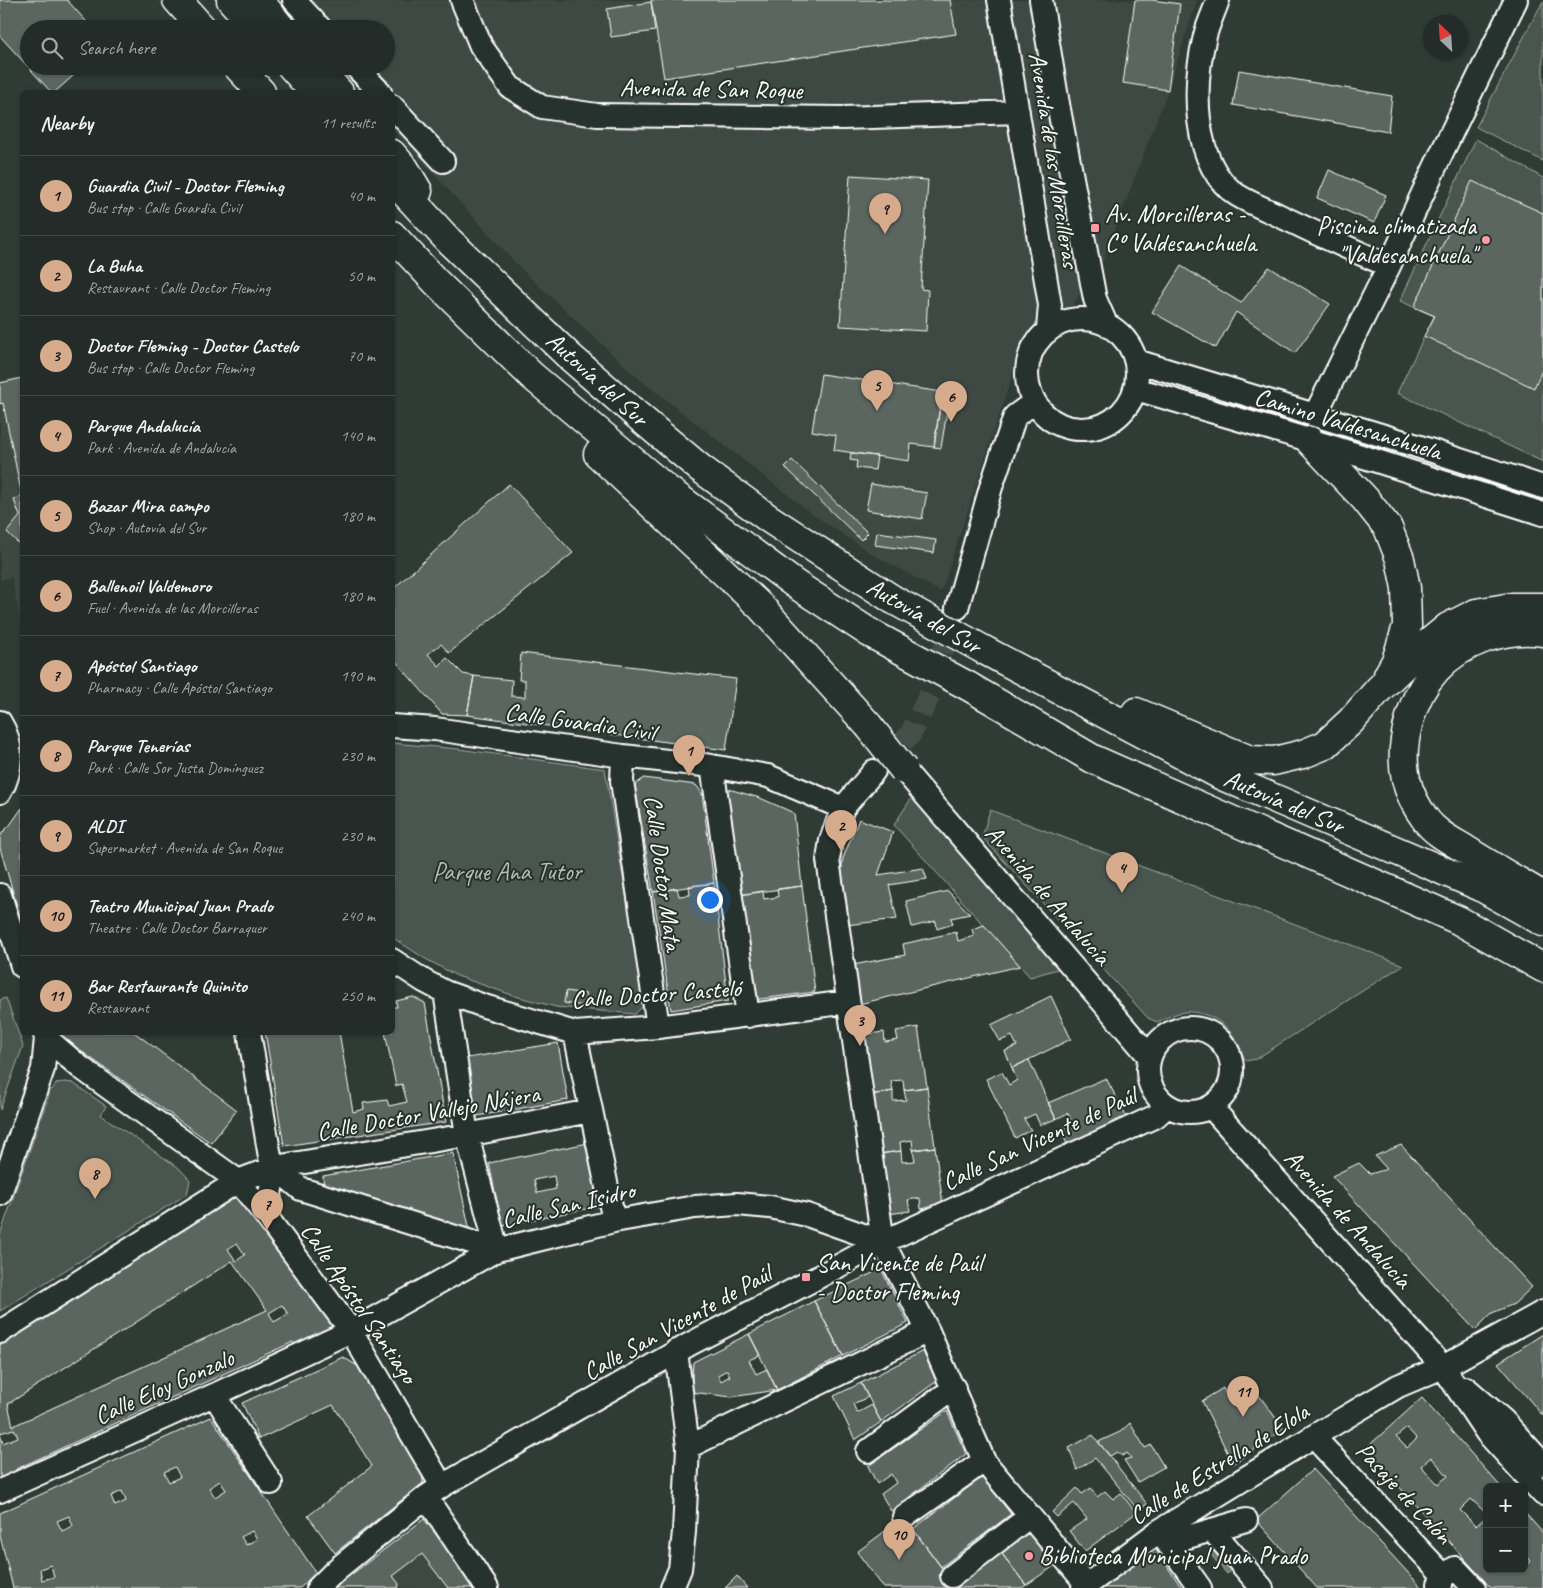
<!DOCTYPE html>
<meta charset="utf-8">
<style>
:root{--surface:#232c28;--page:#2f3834;--text:#f1f3f6;--muted:#a3a7a8;--line:#404845;--accent:#d6ab8b}
body{margin:0;font-family:Caveat,sans-serif;background:var(--page);color:var(--text)}
.controls{position:absolute;right:15px;bottom:15px;display:grid;overflow:hidden;border-radius:8px;box-shadow:0 1px 4px #0004}
.controls button{width:45px;height:45px;display:grid;place-items:center;padding:0;border:0;border-bottom:1px solid var(--line);background:var(--surface);color:var(--text);font:25px sans-serif}
.compass{position:absolute;left:1423px;top:15px;width:45px;height:45px;border-radius:50%;background:var(--surface);box-shadow:0 1px 4px #0004;rotate:335deg}
.you{position:absolute;left:709px;top:899px;width:18px;height:18px;margin:-12px;border:4px solid #fff;border-radius:50%;background:#1a73e8;box-shadow:0 0 0 8px #1a73e833}
.badge{display:grid;place-items:center;width:32px;height:32px;border-radius:50%;background:var(--accent);color:#111;font-size:16px;font-weight:700}
.pin{position:absolute;translate:-50% -41px;filter:drop-shadow(0 1px 2px #0008)}
.pin::after{content:'';position:absolute;top:26px;width:18px;height:15px;background:inherit;clip-path:polygon(0 0,100% 0,50% 100%)}
.list{margin:0;padding:0;list-style:none}
h2{display:flex;justify-content:space-between;align-items:center;height:65px;margin:0;padding:0 20px;font-size:21px}
h2 small{font-size:16px;font-weight:400;color:var(--muted)}
.list li{display:grid;grid-template-columns:32px 1fr auto;gap:15px;align-items:center;box-sizing:border-box;height:80px;padding:0 20px;border-top:1px solid var(--line)}
.list b{display:block;font-size:19px;white-space:nowrap}
.list p{margin:0;font-size:16px;white-space:nowrap;color:var(--muted)}
.list em{font-size:16px;font-style:normal;color:var(--muted)}
.icon{flex:none;width:28px;height:28px;fill:none;stroke:currentColor;stroke-width:2;stroke-linecap:round;stroke-linejoin:round}
.map{position:relative;flex:none;width:1543px;height:1588px;overflow:hidden}
.search{position:absolute;background:var(--surface);box-shadow:0 1px 4px #0004;left:20px;top:20px;width:375px;height:55px;display:flex;align-items:center;gap:12px;box-sizing:border-box;padding:0 18px;border-radius:28px;color:var(--muted);font-size:19px}
.panel{position:absolute;background:var(--surface);box-shadow:0 1px 4px #0004;left:20px;top:90px;width:375px;height:945px;border-radius:8px}
.map>svg:first-child{display:block}
</style>
<div class="map">
<svg width="1543" height="1588" viewBox="0 0 1543 1588">
<rect width="100%" height="100%" fill="#2f3b35"/>
<filter id="ink" filterUnits="userSpaceOnUse"><feTurbulence type="fractalNoise" baseFrequency=".02" numOctaves="2"/><feDisplacementMap in="SourceGraphic" scale="10" xChannelSelector="R" yChannelSelector="G"/><feConvolveMatrix kernelMatrix="1 2 1 2 8 2 1 2 1" color-interpolation-filters="sRGB"/></filter>
<g filter="url(#ink)">
<path fill="#3c4842" d="M 278,0 L 1197,0 L 1168,90 L 1104,259 L 1073,305 L 1040,320 L 1021,349 L 941,592 L 872,554 L 811,513 L 639,379 L 524,272 L 393,130 L 392,92 L 358,92 L 335,66 L 386,66 L 386,29 L 303,29 Z
M 22,378 L 22,633 L 12,577 L 0,580 L 0,382 Z
M 424,1519 L 477,1588 L 334,1588 L 359,1569 Z"/>
<path fill="#4a544f" stroke="#a4aaa7" d="M 1543,1 L 1543,161 L 1476,127 Z
M 1476,139 L 1543,178 L 1543,462 L 1397,393 L 1434,316 L 1400,301 Z
M 392,743 L 458,749 L 605,769 L 643,997 L 643,1006 L 635,1014 L 556,1007 L 515,996 L 457,976 L 424,958 L 393,938 Z
M 914,794 L 1068,966 L 1030,977 L 894,825 Z
M 990,810 L 1362,949 L 1403,965 L 1256,1059 L 1246,1061 C 1240,1050 1235,1036 1226,1027 C 1215,1016 1194,1009 1179,1013 C 1171,1015 1164,1019 1157,1022 L 1148,1018 L 982,837 Z
M 6,998 L 23,1046 L 0,1110 L 0,1000 Z
M 65,1082 L 73,1083 L 106,1106 L 101,1115 L 179,1168 L 190,1180 L 187,1194 L 0,1311 L 0,1235 L 50,1092 L 57,1083 Z"/>
<path fill="#707975" stroke="#a9afac" d="M 1220,1545 L 1238,1565 L 1227,1574 L 1210,1554 Z"/>
<path fill="#5b6661" stroke="#fff" fill-rule="evenodd" d="M 0,0 L 67,0 L 93,29 L 29,29 L 29,66 L 84,66 L 55,92 L 51,92 L 0,36 Z
M 651,0 L 950,0 L 956,34 L 664,78 Z
M 1135,0 L 1152,0 L 1180,4 L 1168,90 L 1123,83 Z
M 651,2 L 655,31 L 611,37 L 607,9 Z
M 1239,70 L 1392,96 L 1388,132 L 1233,105 Z
M 1329,170 L 1386,195 L 1374,223 L 1317,198 Z
M 850,175 L 928,180 L 921,289 L 928,290 L 926,331 L 840,326 Z
M 1472,181 L 1543,213 L 1543,368 L 1534,388 L 1424,336 L 1435,316 L 1414,307 Z
M 1181,266 L 1241,303 L 1269,267 L 1330,304 L 1295,353 L 1236,312 L 1216,348 L 1152,312 Z
M 821,374 L 942,392 L 934,447 L 911,444 L 909,461 L 834,450 L 836,435 L 812,431 Z
M 22,378 L 22,546 L 21,546 L 7,532 L 20,516 L 14,500 L 22,496 L 3,403 L 0,404 L 0,383 Z
M 942,392 L 950,393 L 941,448 L 934,447 Z
M 851,453 L 877,456 L 875,470 L 856,468 L 857,461 L 850,460 Z
M 792,460 L 868,533 L 861,540 L 785,467 Z
M 509,484 L 573,553 L 449,653 L 441,644 L 428,654 L 439,666 L 447,658 L 463,674 L 474,676 L 467,715 L 442,714 L 392,657 L 392,590 Z
M 871,484 L 927,493 L 922,519 L 866,510 Z
M 877,532 L 936,540 L 934,553 L 875,545 Z
M 521,653 L 736,679 L 726,750 L 467,715 L 474,676 L 512,680 L 511,696 L 525,697 L 525,680 L 519,680 Z
M 644,778 L 696,785 L 702,793 L 714,883 L 653,892 L 635,785 Z
M 725,788 L 760,798 L 794,813 L 802,886 L 739,895 Z
M 22,808 L 22,923 L 0,848 L 0,837 L 3,832 L 10,825 Z
M 859,819 L 893,832 L 878,875 L 923,868 L 927,879 L 889,885 L 897,919 L 846,925 L 841,874 L 843,858 Z
M 714,883 L 728,1001 L 671,1010 L 653,892 L 677,888 L 679,896 L 690,895 L 689,886 Z
M 802,886 L 815,992 L 752,1000 L 739,895 L 763,891 L 764,899 L 778,897 L 777,889 Z
M 948,891 L 970,914 L 951,918 L 953,924 L 937,929 L 936,921 L 912,927 L 906,901 Z
M 984,925 L 1020,966 L 859,1004 L 853,965 L 905,955 L 903,944 L 956,932 L 958,941 L 974,936 L 972,929 Z
M 566,991 L 586,994 L 584,1006 L 564,1003 Z
M 1051,996 L 1071,1039 L 1012,1068 L 1005,1051 L 1017,1046 L 1012,1036 L 1000,1041 L 991,1025 Z
M 413,997 L 425,1003 L 446,1122 L 284,1146 L 265,1032 L 339,1032 L 353,1112 L 364,1109 L 363,1103 L 387,1100 L 389,1106 L 407,1102 L 402,1084 L 396,1086 L 385,1032 L 392,1032 L 392,1007 L 397,1007 L 396,1001 Z
M 918,1027 L 927,1087 L 904,1090 L 903,1080 L 891,1081 L 893,1091 L 871,1095 L 862,1035 L 884,1032 L 885,1042 L 898,1040 L 896,1031 Z
M 57,1032 L 134,1032 L 237,1110 L 211,1143 L 61,1037 Z
M 558,1043 L 568,1100 L 472,1117 L 461,1059 Z
M 1029,1060 L 1056,1119 L 1040,1125 L 1035,1114 L 1024,1119 L 1031,1130 L 1015,1138 L 986,1079 L 1002,1072 L 1009,1085 L 1017,1080 L 1012,1068 Z
M 1106,1078 L 1127,1118 L 1068,1146 L 1060,1129 L 1072,1123 L 1068,1113 L 1056,1119 L 1048,1103 Z
M 927,1087 L 935,1147 L 913,1150 L 912,1140 L 900,1142 L 901,1151 L 879,1154 L 871,1095 L 893,1091 L 893,1101 L 906,1100 L 904,1090 Z
M 588,1143 L 600,1206 L 502,1226 L 489,1163 ZM 554,1176 L 556,1189 L 537,1193 L 534,1180 Z
M 1401,1145 L 1532,1287 L 1514,1304 L 1492,1313 L 1475,1330 L 1332,1176 L 1359,1163 L 1370,1174 L 1387,1169 L 1375,1156 Z
M 935,1147 L 943,1205 L 921,1209 L 920,1198 L 908,1200 L 910,1211 L 888,1214 L 879,1154 L 901,1151 L 902,1162 L 915,1161 L 913,1150 Z
M 453,1153 L 470,1231 L 324,1190 L 323,1176 Z
M 236,1189 L 336,1326 L 295,1345 L 293,1342 L 16,1469 L 17,1472 L 0,1479 L 0,1341 ZM 237,1243 L 245,1255 L 236,1261 L 228,1249 ZM 232,1261 L 267,1310 L 13,1426 L 8,1404 ZM 282,1305 L 288,1314 L 274,1322 L 269,1313 ZM 14,1429 L 18,1437 L 3,1443 L 0,1433 Z
M 881,1269 L 908,1323 L 843,1356 L 814,1301 Z
M 814,1301 L 843,1356 L 777,1390 L 749,1334 Z
M 749,1334 L 760,1355 L 749,1360 L 756,1374 L 767,1369 L 777,1390 L 732,1397 L 691,1392 L 693,1362 ZM 727,1370 L 730,1376 L 721,1381 L 718,1375 Z
M 1543,1334 L 1543,1416 L 1498,1363 Z
M 923,1351 L 937,1381 L 881,1422 L 861,1383 Z
M 343,1357 L 359,1367 L 422,1467 L 423,1483 L 335,1553 L 308,1516 L 372,1466 L 333,1405 L 259,1439 L 242,1403 Z
M 861,1383 L 868,1397 L 853,1404 L 857,1413 L 872,1405 L 881,1422 L 855,1440 L 834,1396 Z
M 1223,1388 L 1232,1406 L 1255,1390 L 1284,1429 L 1233,1464 L 1202,1401 Z
M 1422,1398 L 1501,1487 L 1487,1487 L 1487,1514 L 1471,1499 L 1460,1510 L 1476,1526 L 1487,1516 L 1487,1569 L 1518,1569 L 1521,1572 L 1531,1561 L 1524,1555 L 1524,1512 L 1543,1533 L 1543,1588 L 1491,1588 L 1365,1449 ZM 1407,1428 L 1417,1439 L 1407,1448 L 1396,1437 ZM 1431,1457 L 1448,1476 L 1438,1484 L 1421,1466 Z
M 947,1411 L 966,1454 L 891,1511 L 881,1494 L 896,1483 L 891,1474 L 877,1484 L 868,1466 Z
M 211,1417 L 316,1573 L 300,1588 L 13,1588 L 0,1536 L 0,1513 ZM 175,1467 L 180,1477 L 169,1482 L 164,1472 ZM 220,1481 L 226,1490 L 215,1497 L 209,1488 ZM 122,1491 L 126,1501 L 115,1506 L 111,1496 ZM 69,1516 L 73,1526 L 62,1531 L 57,1521 ZM 252,1531 L 257,1539 L 246,1545 L 241,1537 ZM 51,1565 L 54,1577 L 42,1580 L 40,1569 Z
M 1130,1423 L 1145,1448 L 1151,1445 L 1164,1467 L 1138,1482 L 1124,1460 L 1131,1458 L 1127,1453 L 1122,1456 L 1117,1452 L 1110,1456 L 1098,1442 L 1120,1432 Z
M 1093,1435 L 1147,1504 L 1138,1510 L 1095,1458 L 1077,1470 L 1069,1448 Z
M 1313,1469 L 1422,1588 L 1317,1588 L 1256,1520 Z
M 982,1477 L 1011,1514 L 941,1567 L 913,1529 Z
M 1077,1488 L 1082,1494 L 1091,1488 L 1097,1497 L 1105,1491 L 1113,1499 L 1121,1493 L 1136,1513 L 1085,1551 L 1069,1531 L 1087,1519 L 1074,1503 L 1057,1517 L 1052,1512 Z
M 904,1517 L 954,1584 L 999,1550 L 1026,1585 L 1022,1588 L 884,1588 L 857,1552 Z
M 424,1519 L 477,1588 L 448,1588 L 422,1554 L 393,1576 L 399,1584 L 398,1588 L 334,1588 Z
M 1030,1524 L 1060,1562 L 1026,1585 L 999,1550 Z
M 1154,1547 L 1182,1588 L 1102,1588 Z
M 737,1576 L 747,1588 L 725,1588 Z"/>
<g fill="none" stroke-linecap="round" stroke-linejoin="round">
<path stroke="#444f49" stroke-width="22" stroke-dasharray="22 11" stroke-linecap="butt" d="M 880,766 L 910,735 L 930,694 L 954,616"/>
<g stroke="#fff" stroke-width="26">
<path id="minor" d="M 294,0 L 321,29
M 462,0 L 481,46 L 510,87 L 542,107 L 597,115 L 843,118 L 1018,112
M 999,0 L 1050,305 L 1048,329
M 1041,0 L 1058,104 L 1095,299 L 1106,324
M 1218,0 C 1214,12 1208,24 1205,36 C 1193,84 1191,164 1237,195 C 1250,203 1265,209 1278,215 C 1315,233 1352,250 1389,266
M 355,66 L 380,92
M 392,106 L 443,161
M1027 374a55 55 0 1 1 110 0a55 55 0 1 1-110 0Z
M 1136,361 L 1414,445 L 1543,487
M 1136,389 L 1336,448 L 1543,514
M 1315,415 L 1389,266 L 1443,150 L 1516,0
M 957,608 L 991,487 L 1009,434 L 1015,416 L 1033,403
M 0,722 C 13,742 13,771 0,792
M 392,726 L 435,729 L 623,756 L 712,766 L 768,776 L 843,808
M 623,756 L 622,781 L 658,1027
M 712,766 L 748,1016
M 904,770 L 1149,1056
M 874,771 L 843,808 L 831,840 L 828,860 L 883,1242 L 928,1331 L 984,1461 L 1087,1585
M 0,895 L 22,966
M 392,960 L 424,981 L 445,992 L 484,1006 L 575,1033 L 658,1027 L 848,1002
M 445,992 L 467,1135 L 497,1250
M1148 1070a42 42 0 1 1 84 0a42 42 0 1 1-84 0Z
M 249,1032 L 270,1157 L 275,1167 L 301,1189 L 497,1250 L 614,1221 L 695,1207 L 737,1204 L 770,1207 L 807,1215 L 883,1242
M 575,1033 L 614,1221
M 46,1038 L 80,1067 L 238,1181 L 266,1216 L 351,1331 L 442,1486
M 1211,1107 L 1443,1367 L 1487,1433 L 1543,1494
M 0,1194 L 43,1069 L 46,1038 L 44,1032
M 266,1216 L 275,1167
M 0,1332 L 238,1181 L 275,1167 L 467,1135 L 590,1111
M 1466,1388 L 1503,1420 L 1543,1464
M 214,1395 L 271,1483
M 688,1447 L 928,1331
M 1324,1448 L 1444,1576
M 868,1451 L 954,1388
M 0,1491 L 214,1395 L 351,1331 L 497,1250
M 426,1497 L 487,1588
M 904,1517 L 984,1461
M 1212,1530 L 1262,1588
M 1160,1532 L 1200,1588
M 1168,1544 L 1174,1541 L 1246,1520
M 952,1576 L 1030,1516
M 1441,1585 L 1439,1584 L 1444,1576 L 1455,1568 L 1474,1588
M 318,1588 L 337,1569 L 426,1497 L 442,1486 L 690,1344 L 809,1282 L 883,1242 L 1156,1116 L 1167,1106
M 672,1588 L 680,1569 L 684,1532 L 688,1447 L 676,1351
M 1083,1588 L 1159,1531 L 1314,1436 L 1398,1386 L 1443,1367 L 1543,1312"/>
</g>
<g stroke="#fff" stroke-width="31">
<path id="highway" d="M 177,0 L 203,29
M 231,0 L 257,29
M 259,0 L 282,29
M 237,66 L 261,92
M 291,66 L 314,92
M 315,66 L 339,92
M 392,154 L 405,169 L 418,191
M 392,179 L 449,241 L 569,356 L 638,416 L 700,468 L 768,518 L 892,599
M 392,235 L 436,282 L 531,375 L 664,487 L 795,584 L 870,633
M 1310,441 L 1365,499 L 1388,528 L 1400,559 L 1406,588 L 1407,626 L 1396,661 L 1388,675
M 598,454 L 761,607 L 868,725
M 1543,632 C 1506,626 1461,642 1436,670 C 1412,696 1398,744 1406,779 C 1409,793 1417,808 1426,820 C 1436,834 1454,842 1468,851 C 1493,867 1518,881 1543,896
M 984,650 L 1222,776 L 1481,887 L 1543,922
M 968,686 L 1093,759 L 1458,920 L 1543,968
M 1136,712 L 1250,760 L 1274,761 L 1303,754 L 1325,745 L 1351,721 L 1379,689 L 1420,650 L 1448,627 L 1476,613 L 1512,607 L 1543,607"/>
</g>
<use href="#minor" stroke="#26332d" stroke-width="22"/>
<use href="#highway" stroke="#26332d" stroke-width="28"/>
<g stroke="#fff" stroke-width="31" stroke-linecap="butt">
<path id="highway-bridge" d="M 892,599 L 984,650
M 870,633 L 968,686
M 868,725 L 904,770"/>
</g>
<use href="#highway-bridge" stroke="#26332d" stroke-width="28"/>
</g>
</g>
<g fill="#ff9aa2" stroke="#26332d" stroke-width="2">
<rect x="1090" y="223" width="10" height="10" rx="2.5"/>
<circle cx="1486" cy="240" r="5"/>
<rect x="801" y="1272" width="10" height="10" rx="2.5"/>
<circle cx="1029" cy="1556" r="5"/>
</g>
<g text-anchor="middle" dominant-baseline="central" stroke-width="4" stroke-linejoin="round" paint-order="stroke">
<g font-size="25" fill="#fff" stroke="#26332d">
<text transform="translate(711 89) rotate(1)">Avenida de San Roque</text>
<text transform="translate(1054 160) rotate(81)">Avenida de las Morcilleras</text>
<text transform="translate(597 379) rotate(42)">Autovía del Sur</text>
<text transform="translate(1348 424) rotate(17)">Camino Valdesanchuela</text>
<text transform="translate(924 616) rotate(30)">Autovía del Sur</text>
<text transform="translate(580 722) rotate(8)">Calle Guardia Civil</text>
<text transform="translate(1284 802) rotate(23)">Autovía del Sur</text>
<text transform="translate(663 873) rotate(82)">Calle Doctor Mata</text>
<text transform="translate(1048 895) rotate(49)">Avenida de Andalucía</text>
<text transform="translate(656 994) rotate(-4)">Calle Doctor Casteló</text>
<text transform="translate(428 1113) rotate(-10)">Calle Doctor Vallejo Nájera</text>
<text transform="translate(1039 1139) rotate(-25)">Calle San Vicente de Paúl</text>
<text transform="translate(568 1205) rotate(-13)">Calle San Isidro</text>
<text transform="translate(1348 1219) rotate(48)">Avenida de Andalucía</text>
<text transform="translate(359 1303) rotate(56)">Calle Apóstol Santiago</text>
<text transform="translate(677 1323) rotate(-29)">Calle San Vicente de Paúl</text>
<text transform="translate(164 1387) rotate(-24)">Calle Eloy Gonzalo</text>
<text transform="translate(1219 1464) rotate(-32)">Calle de Estrella de Elola</text>
<text transform="translate(1404 1493) rotate(47)">Pasaje de Colón</text>
</g>
<g font-size="25" fill="#fff" stroke="#26332d" text-anchor="start">
<text x="1105" y="214">Av. Morcilleras -<tspan x="1105" dy="29">Cº Valdesanchuela</tspan></text>
<text x="1476" y="226" text-anchor="end">Piscina climatizada<tspan x="1476" dy="29">"Valdesanchuela"</tspan></text>
<text x="816" y="1263">San Vicente de Paúl<tspan x="816" dy="29">- Doctor Fleming</tspan></text>
<text x="1039" y="1556">Biblioteca Municipal Juan Prado</text>
</g>
<g font-size="25" fill="#b7bbb9" stroke="#26332d">
<text x="507" y="872">Parque Ana Tutor</text>
</g>
</g>
</svg>
<div class="controls">
<button>+</button>
<button>−</button>
</div>
<svg class="compass" viewBox="-18 -18 36 36"><path d="M0-13l5 13h-10z" fill="#e53935"/><path d="M0 13l5-13h-10z" fill="#a3a7a8"/></svg>
<div class="you"></div>
<div class="pin badge" style="left:689px;top:776px">1</div>
<div class="pin badge" style="left:841px;top:851px">2</div>
<div class="pin badge" style="left:860px;top:1046px">3</div>
<div class="pin badge" style="left:1122px;top:893px">4</div>
<div class="pin badge" style="left:877px;top:411px">5</div>
<div class="pin badge" style="left:951px;top:422px">6</div>
<div class="pin badge" style="left:267px;top:1230px">7</div>
<div class="pin badge" style="left:95px;top:1199px">8</div>
<div class="pin badge" style="left:885px;top:234px">9</div>
<div class="pin badge" style="left:899px;top:1560px">10</div>
<div class="pin badge" style="left:1243px;top:1417px">11</div>
<div class="search"><svg class="icon" aria-label="search" viewBox="0 0 24 24"><circle cx="10" cy="10" r="6"/><path d="M15 15l6 6"/></svg>Search here</div>
<section class="panel">
<h2>Nearby<small>11 results</small></h2>
<ul class="list">
<li><span class="badge">1</span><div><b>Guardia Civil - Doctor Fleming</b><p>Bus stop · Calle Guardia Civil</p></div><em>40 m</em></li>
<li><span class="badge">2</span><div><b>La Buha</b><p>Restaurant · Calle Doctor Fleming</p></div><em>50 m</em></li>
<li><span class="badge">3</span><div><b>Doctor Fleming - Doctor Castelo</b><p>Bus stop · Calle Doctor Fleming</p></div><em>70 m</em></li>
<li><span class="badge">4</span><div><b>Parque Andalucía</b><p>Park · Avenida de Andalucía</p></div><em>140 m</em></li>
<li><span class="badge">5</span><div><b>Bazar Mira campo</b><p>Shop · Autovía del Sur</p></div><em>180 m</em></li>
<li><span class="badge">6</span><div><b>Ballenoil Valdemoro</b><p>Fuel · Avenida de las Morcilleras</p></div><em>180 m</em></li>
<li><span class="badge">7</span><div><b>Apóstol Santiago</b><p>Pharmacy · Calle Apóstol Santiago</p></div><em>190 m</em></li>
<li><span class="badge">8</span><div><b>Parque Tenerías</b><p>Park · Calle Sor Justa Domínguez</p></div><em>230 m</em></li>
<li><span class="badge">9</span><div><b>ALDI</b><p>Supermarket · Avenida de San Roque</p></div><em>230 m</em></li>
<li><span class="badge">10</span><div><b>Teatro Municipal Juan Prado</b><p>Theatre · Calle Doctor Barraquer</p></div><em>240 m</em></li>
<li><span class="badge">11</span><div><b>Bar Restaurante Quinito</b><p>Restaurant</p></div><em>250 m</em></li>
</ul>
</section>
</div>
